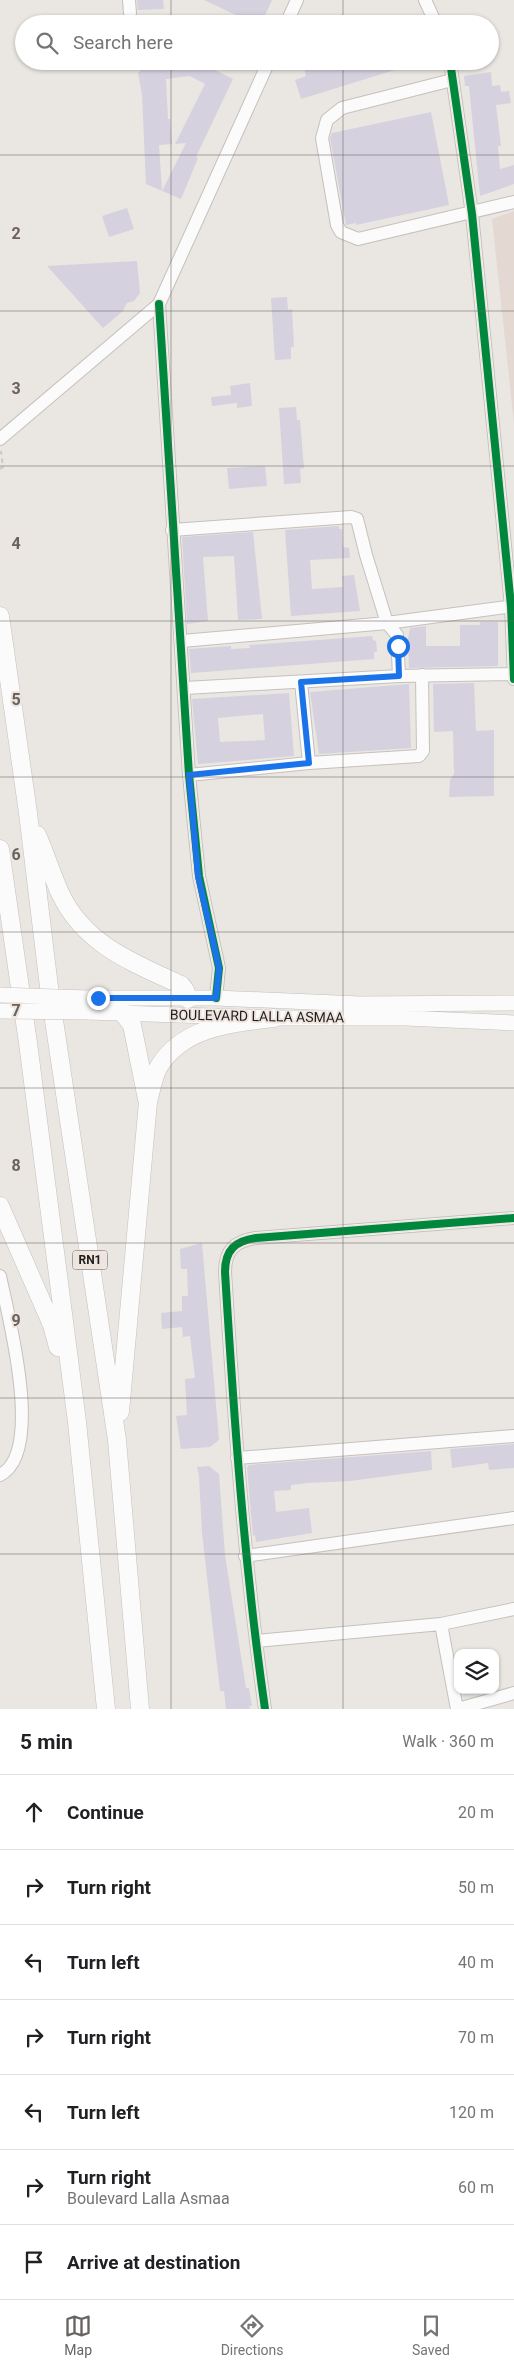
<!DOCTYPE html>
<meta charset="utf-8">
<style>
:root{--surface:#fff;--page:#f6f6f6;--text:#202124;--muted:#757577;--line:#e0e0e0;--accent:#676361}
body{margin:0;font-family:Roboto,sans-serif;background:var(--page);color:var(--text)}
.controls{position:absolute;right:15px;bottom:15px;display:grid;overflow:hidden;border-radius:10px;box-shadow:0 1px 4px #0004}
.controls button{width:45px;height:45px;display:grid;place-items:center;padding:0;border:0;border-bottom:1px solid var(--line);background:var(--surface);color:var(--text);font:25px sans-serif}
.stop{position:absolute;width:15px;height:15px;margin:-11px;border:4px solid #1a73e8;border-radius:50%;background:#fff}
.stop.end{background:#1a73e8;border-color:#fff;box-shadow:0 1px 5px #0008}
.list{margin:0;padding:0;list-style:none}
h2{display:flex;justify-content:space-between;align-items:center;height:65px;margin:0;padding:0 20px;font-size:21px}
h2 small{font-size:16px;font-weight:400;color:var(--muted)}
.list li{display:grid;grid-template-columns:32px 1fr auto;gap:15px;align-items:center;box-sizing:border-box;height:75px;padding:0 20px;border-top:1px solid var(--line)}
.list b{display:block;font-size:19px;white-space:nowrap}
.list p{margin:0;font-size:16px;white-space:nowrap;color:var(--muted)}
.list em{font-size:16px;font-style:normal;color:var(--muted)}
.icon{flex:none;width:28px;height:28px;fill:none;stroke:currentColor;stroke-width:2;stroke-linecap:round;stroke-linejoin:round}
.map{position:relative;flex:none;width:514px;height:1709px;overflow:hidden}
.search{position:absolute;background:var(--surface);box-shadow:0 1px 4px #0004;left:15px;right:15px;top:15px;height:55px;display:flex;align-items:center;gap:12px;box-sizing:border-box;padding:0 18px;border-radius:28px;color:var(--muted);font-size:19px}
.sheet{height:590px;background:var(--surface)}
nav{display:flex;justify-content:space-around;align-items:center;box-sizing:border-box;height:70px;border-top:1px solid var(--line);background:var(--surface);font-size:14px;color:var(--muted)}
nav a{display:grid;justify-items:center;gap:2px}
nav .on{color:var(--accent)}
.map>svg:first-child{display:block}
</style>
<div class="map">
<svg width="514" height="1709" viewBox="0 0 514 1709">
<rect width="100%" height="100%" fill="#eae6e2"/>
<path fill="#e4d9d2" d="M 514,211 L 514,424 L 492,219 Z"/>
<path fill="#d6d1de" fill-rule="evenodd" d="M 137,0 L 163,0 L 164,9 L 138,10 Z
M 204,0 L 272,0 L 261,24 L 237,24 L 240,17 Z
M 197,61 L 233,79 L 196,157 L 198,158 L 181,199 L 146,184 L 142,95 L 138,72 L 140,72 L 139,62 ZM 190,76 L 205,84 L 175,144 L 186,143 L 162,191 L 159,145 L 172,144 L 170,119 L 168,119 L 166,79 Z
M 325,61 L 414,61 L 414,64 L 301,99 L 295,80 L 306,76 L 304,67 Z
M 491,72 L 492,86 L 500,85 L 501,92 L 509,91 L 511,103 L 496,105 L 501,146 L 498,146 L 500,169 L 514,165 L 514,184 L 480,196 L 469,86 L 465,86 L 464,76 Z
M 431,112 L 449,205 L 356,225 L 356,223 L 346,225 L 330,138 L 332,133 Z
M 127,208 L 134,229 L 109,237 L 102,216 Z
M 137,261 L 140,293 L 134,301 L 127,303 L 123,311 L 103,328 L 47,266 Z
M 287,297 L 288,310 L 292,309 L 294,347 L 291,347 L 291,359 L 275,360 L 271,298 Z
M 250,383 L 252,406 L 237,408 L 237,403 L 212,406 L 211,397 L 231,395 L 230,386 Z
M 296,407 L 297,420 L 300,420 L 304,468 L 300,469 L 301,483 L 284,484 L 279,408 Z
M 265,466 L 267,486 L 229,489 L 227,468 Z
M 339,526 L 339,529 L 342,529 L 343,547 L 349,548 L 350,558 L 310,560 L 312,589 L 343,587 L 342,576 L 354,575 L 360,611 L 291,616 L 285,530 Z
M 253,532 L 262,619 L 238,620 L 234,556 L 203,557 L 208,621 L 187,624 L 182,537 Z
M 480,622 L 498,622 L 498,666 L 409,668 L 408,639 L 410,628 L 426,626 L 426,646 L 460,646 L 460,625 L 480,625 Z
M 372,636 L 373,640 L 376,641 L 377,652 L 374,652 L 374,659 L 191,673 L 189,649 L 231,646 L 231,649 L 250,648 L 249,645 Z
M 474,683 L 476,731 L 494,730 L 494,796 L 449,797 L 450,780 L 454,774 L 453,731 L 434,732 L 433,684 Z
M 409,684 L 411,748 L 319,754 L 310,692 Z
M 289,693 L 294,756 L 198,764 L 192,699 ZM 263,714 L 265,740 L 220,742 L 218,718 Z
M 202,1243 L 219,1440 L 210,1447 L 181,1449 L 176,1416 L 187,1415 L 185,1379 L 195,1378 L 190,1336 L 183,1337 L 182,1327 L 162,1329 L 161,1313 L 182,1311 L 182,1296 L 188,1296 L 187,1269 L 181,1269 L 180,1249 Z
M 514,1444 L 514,1468 L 489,1470 L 488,1463 L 452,1468 L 450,1449 Z
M 431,1451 L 432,1470 L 350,1481 L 307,1483 L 291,1485 L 291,1490 L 274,1491 L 276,1512 L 309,1508 L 312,1533 L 256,1542 L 255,1535 L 253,1536 L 247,1468 L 249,1465 Z
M 209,1466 L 219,1474 L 225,1555 L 246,1688 L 249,1688 L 252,1706 L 249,1706 L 250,1709 L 226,1709 L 224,1691 L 220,1691 L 202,1533 L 199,1476 L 197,1467 Z"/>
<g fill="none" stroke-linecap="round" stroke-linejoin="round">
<g stroke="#c4c1be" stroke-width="14">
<path id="minor" d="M 129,0 L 130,13
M 425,0 L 436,24
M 286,24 L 297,0
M 450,61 L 472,214 L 511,606 L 514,679
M 452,80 L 342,108 L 327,120 L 322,138 L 337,225 L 341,232 L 358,239 L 514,202
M 159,304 L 189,775 L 199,876 L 219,968 L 216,998
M 0,439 L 159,304 L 269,61
M 172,530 L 351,517 L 357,519 L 366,555 L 387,623 L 397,635 L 399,676
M 182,641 L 387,623 L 514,606
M 301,682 L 309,763
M 185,688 L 399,676 L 513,674
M 189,775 L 309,763 L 419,756 L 423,751 L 422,675
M 0,1276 C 8,1315 45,1453 0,1475
M 237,1458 L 514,1436
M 245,1556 L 514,1518
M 441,1624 L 457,1709
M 256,1641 L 441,1624 L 514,1609
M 265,1709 C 244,1564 234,1418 225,1272 C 225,1250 235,1241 256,1238 L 514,1218
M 458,1709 L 514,1693"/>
</g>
<g stroke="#c4c1be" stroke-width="16">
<path id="major" d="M 96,998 L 216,998 L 360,1004 L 514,1003
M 88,1012 L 274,1018 L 406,1018 L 514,1023"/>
</g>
<g stroke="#c4c1be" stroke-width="19">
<path id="highway" d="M 0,616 L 28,813 L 49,987 L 117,1440 L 140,1709
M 37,835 C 46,855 52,876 61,895 C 85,945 134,963 181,985 L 185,990 L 188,999
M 0,849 L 28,1043 L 77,1422 L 106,1709
M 98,998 L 122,1012 L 132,1025 L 147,1099
M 0,1206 L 52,1325 L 58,1347
M 120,1412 L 148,1102 C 151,1091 153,1078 158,1068 C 182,1027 231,1023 274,1018"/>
</g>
<path stroke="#c9c7c7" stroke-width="2" stroke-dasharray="4 4" stroke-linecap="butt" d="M 0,469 L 3,467 L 1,451"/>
<use href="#minor" stroke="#fcfbfb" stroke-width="12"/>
<use href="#major" stroke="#fcfbfb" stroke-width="15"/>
<use href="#highway" stroke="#fcfbfb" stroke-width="18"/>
<g stroke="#c4c1be" stroke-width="16" stroke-linecap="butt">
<path id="major-bridge" d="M 0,995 L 87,998
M 0,1011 L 88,1012"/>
</g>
<use href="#major-bridge" stroke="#fcfbfb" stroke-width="15"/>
<g stroke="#eee5df" stroke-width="11">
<path id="cycleway" d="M 450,61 L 472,214 L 511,606 L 514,679
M 159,304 L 189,775 L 199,876 L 219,968 L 216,998
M 265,1709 C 244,1564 234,1418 225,1272 C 225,1250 235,1241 256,1238 L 514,1218"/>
</g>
<use href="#cycleway" stroke="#00873e" stroke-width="8"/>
</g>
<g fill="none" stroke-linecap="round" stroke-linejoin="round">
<path stroke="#1a73e8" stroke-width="6" d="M 98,998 L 216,998 L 219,968 L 198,876 L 189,775 L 309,763 L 301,682 L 399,676 L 398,646"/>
</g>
<path fill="none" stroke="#676361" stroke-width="1" stroke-opacity="0.55" d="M 171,0 L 171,24M 343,0 L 343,24M 171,61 L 171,1709M 343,61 L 343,1709M 0,155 L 514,155M 0,311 L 514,311M 0,466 L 514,466M 0,621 L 514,621M 0,777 L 514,777M 0,932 L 514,932M 0,1088 L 514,1088M 0,1243 L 514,1243M 0,1398 L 514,1398M 0,1554 L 514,1554"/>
<g text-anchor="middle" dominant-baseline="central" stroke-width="4" stroke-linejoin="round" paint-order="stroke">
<rect fill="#eee5df" stroke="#5e5956" stroke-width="1" x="72.5" y="1250.5" width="35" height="19" rx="4"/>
<g font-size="12" font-weight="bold" fill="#201d1b">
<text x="90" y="1260">RN1</text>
</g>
<g font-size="14" fill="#201d1b" stroke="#eee5df">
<text transform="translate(257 1016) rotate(1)">BOULEVARD LALLA ASMAA</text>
</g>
</g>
<g font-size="16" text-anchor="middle" font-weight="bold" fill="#676361" stroke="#eee5df" stroke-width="4" stroke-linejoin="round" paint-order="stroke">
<text x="16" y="239">2</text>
<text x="16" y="394">3</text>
<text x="16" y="549">4</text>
<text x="16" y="705">5</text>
<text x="16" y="860">6</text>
<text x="16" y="1016">7</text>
<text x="16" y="1171">8</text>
<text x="16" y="1326">9</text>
</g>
</svg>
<div class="controls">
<button><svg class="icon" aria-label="layers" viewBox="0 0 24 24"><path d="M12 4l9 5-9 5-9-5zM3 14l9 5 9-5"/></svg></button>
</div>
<div class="stop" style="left:398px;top:646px"></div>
<div class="stop end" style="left:98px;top:998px"></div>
<div class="search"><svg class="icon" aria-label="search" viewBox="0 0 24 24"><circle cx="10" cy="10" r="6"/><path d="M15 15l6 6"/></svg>Search here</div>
</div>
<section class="sheet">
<h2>5 min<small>Walk · 360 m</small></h2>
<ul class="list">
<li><svg class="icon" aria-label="ahead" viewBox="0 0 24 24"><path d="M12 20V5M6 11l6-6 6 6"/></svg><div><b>Continue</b></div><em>20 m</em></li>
<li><svg class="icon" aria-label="right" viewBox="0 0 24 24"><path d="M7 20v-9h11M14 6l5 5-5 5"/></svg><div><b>Turn right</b></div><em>50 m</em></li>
<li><svg class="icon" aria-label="left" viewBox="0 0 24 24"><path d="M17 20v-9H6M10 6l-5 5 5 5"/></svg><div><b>Turn left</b></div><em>40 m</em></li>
<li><svg class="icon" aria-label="right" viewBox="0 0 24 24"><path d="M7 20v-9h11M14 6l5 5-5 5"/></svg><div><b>Turn right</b></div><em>70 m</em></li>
<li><svg class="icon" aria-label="left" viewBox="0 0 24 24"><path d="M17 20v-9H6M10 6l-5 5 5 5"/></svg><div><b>Turn left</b></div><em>120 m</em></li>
<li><svg class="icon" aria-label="right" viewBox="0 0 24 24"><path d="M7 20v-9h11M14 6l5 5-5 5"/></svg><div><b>Turn right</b><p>Boulevard Lalla Asmaa</p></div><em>60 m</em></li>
<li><svg class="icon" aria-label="arrive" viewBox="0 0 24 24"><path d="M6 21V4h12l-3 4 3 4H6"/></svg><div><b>Arrive at destination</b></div></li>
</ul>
</section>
<nav>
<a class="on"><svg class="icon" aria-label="map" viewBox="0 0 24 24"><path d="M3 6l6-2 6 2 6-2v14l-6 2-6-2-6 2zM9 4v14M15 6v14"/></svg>Map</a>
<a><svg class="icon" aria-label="directions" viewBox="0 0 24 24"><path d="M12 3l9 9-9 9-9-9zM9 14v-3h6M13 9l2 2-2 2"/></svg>Directions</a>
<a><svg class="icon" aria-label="saved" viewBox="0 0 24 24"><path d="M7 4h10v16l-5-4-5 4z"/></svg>Saved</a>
</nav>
